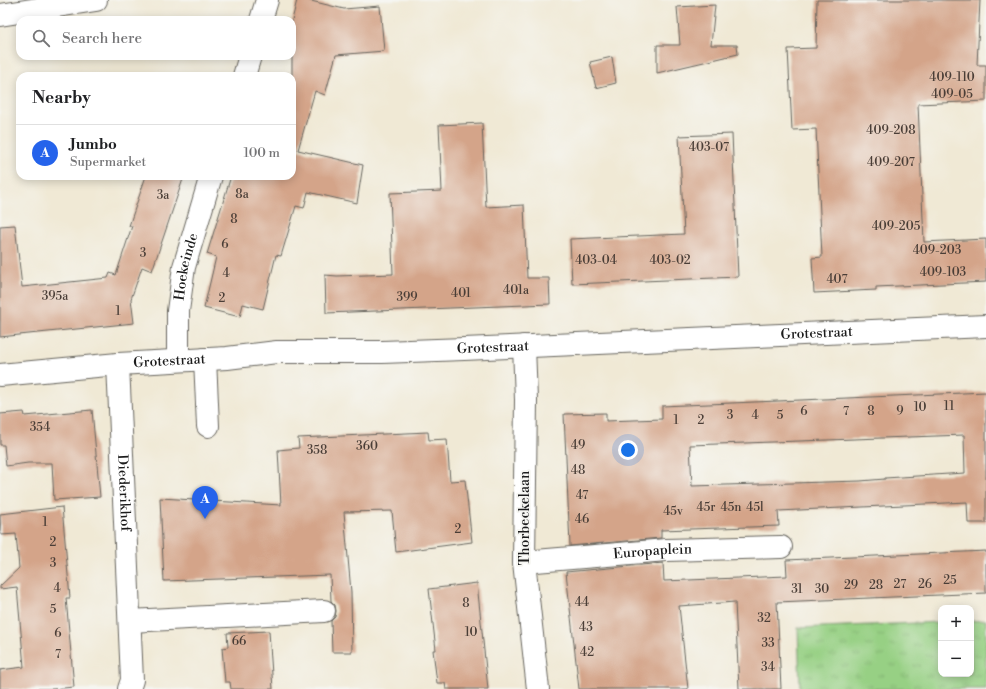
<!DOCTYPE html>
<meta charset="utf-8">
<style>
:root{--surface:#fff;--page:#f2f2f2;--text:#202124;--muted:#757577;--line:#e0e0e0;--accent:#2563eb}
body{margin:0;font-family:"Libre Bodoni",serif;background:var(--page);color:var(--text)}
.controls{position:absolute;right:12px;bottom:12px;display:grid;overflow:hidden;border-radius:8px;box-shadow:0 2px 10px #0003}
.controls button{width:36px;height:36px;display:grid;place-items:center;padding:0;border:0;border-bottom:1px solid var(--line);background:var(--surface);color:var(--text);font:20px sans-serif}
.you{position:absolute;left:628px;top:450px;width:14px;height:14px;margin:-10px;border:3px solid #fff;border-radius:50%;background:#1a73e8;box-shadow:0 0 0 6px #1a73e833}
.badge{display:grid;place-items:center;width:26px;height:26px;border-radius:50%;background:var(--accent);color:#fff;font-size:13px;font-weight:700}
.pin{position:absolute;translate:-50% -33px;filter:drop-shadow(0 1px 2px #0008)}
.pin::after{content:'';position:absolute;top:21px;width:14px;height:12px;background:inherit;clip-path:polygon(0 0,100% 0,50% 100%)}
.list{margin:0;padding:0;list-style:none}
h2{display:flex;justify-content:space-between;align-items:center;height:52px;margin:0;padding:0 16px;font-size:17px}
h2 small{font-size:13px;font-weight:400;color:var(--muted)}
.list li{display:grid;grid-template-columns:26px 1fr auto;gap:12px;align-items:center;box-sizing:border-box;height:56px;padding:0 16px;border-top:1px solid var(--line)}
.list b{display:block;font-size:15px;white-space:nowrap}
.list p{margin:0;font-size:13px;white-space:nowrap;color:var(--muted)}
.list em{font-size:13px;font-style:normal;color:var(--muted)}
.icon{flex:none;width:22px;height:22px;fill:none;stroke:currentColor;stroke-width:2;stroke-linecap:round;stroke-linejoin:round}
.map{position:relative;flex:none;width:986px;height:689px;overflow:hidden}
.search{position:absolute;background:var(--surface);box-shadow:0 2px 10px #0003;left:16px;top:16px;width:280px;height:44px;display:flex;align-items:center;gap:10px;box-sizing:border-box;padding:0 14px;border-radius:12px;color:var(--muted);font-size:15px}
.panel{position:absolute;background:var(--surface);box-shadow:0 2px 10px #0003;left:16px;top:72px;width:280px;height:108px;border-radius:12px}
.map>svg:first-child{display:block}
</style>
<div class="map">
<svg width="986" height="689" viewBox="0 0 986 689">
<defs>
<pattern id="park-tufts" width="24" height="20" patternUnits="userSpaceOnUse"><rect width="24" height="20" fill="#97d084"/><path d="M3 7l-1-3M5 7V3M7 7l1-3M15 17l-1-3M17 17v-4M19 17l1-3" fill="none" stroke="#82b271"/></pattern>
</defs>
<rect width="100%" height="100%" fill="#f6f6f2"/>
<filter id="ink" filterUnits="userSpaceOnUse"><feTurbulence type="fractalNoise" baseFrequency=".025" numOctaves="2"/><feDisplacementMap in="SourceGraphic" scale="8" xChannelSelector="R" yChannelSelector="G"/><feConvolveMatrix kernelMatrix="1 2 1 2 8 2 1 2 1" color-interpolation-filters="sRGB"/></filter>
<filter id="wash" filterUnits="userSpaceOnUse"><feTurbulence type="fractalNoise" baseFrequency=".012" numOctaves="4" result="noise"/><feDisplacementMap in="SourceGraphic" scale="16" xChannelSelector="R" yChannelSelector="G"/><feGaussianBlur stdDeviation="0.9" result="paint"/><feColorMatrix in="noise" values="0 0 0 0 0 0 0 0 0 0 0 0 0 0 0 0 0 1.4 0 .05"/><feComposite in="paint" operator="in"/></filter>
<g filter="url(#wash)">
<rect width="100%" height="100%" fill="#f0e9d5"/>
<path fill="url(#park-tufts)" stroke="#5a7650" d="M 986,620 L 986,689 L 800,689 L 798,628 L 941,622 L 941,674 L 971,674 L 971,621 Z"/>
<g id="blocks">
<path fill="#d4a489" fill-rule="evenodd" d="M 297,0 L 307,0 L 344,9 L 380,6 L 384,51 L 336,55 L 325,95 L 315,91 L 298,150 L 363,165 L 357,203 L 308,192 L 304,208 L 296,206 L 281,256 L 276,255 L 263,309 L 243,304 L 240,317 L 204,308 L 216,257 L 207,254 L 231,176 L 292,176 L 292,20 Z
M 817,0 L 980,0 L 977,65 L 986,65 L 986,101 L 918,104 L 924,242 L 986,239 L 986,282 L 876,287 L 876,290 L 814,293 L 812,258 L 822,257 L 816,129 L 792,130 L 788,49 L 816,48 Z
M 715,5 L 711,45 L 737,45 L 738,54 L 657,73 L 657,45 L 680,45 L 677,7 Z
M 612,57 L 616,83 L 596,88 L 590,62 Z
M 482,123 L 486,207 L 524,205 L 527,278 L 549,278 L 550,304 L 326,313 L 325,275 L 337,276 L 393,274 L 390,193 L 442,191 L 439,125 Z
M 732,134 L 738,277 L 572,284 L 570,239 L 684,234 L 679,136 Z
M 146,176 L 184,176 L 152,271 L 142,267 L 131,299 L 134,323 L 0,337 L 0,226 L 15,225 L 22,287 L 108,278 L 110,273 L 116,275 L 132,226 L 129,226 Z
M 986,392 L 986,523 L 968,523 L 967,502 L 778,511 L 779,526 L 661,530 L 661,538 L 570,546 L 564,414 L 606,413 L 606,421 L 662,419 L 662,406 ZM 964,435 L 965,473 L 885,478 L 885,479 L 860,481 L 692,486 L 690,445 Z
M 92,410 L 100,497 L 54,500 L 52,463 L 28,463 L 6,466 L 4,445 L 0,445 L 0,414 L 24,412 L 25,416 Z
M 428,432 L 429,440 L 447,439 L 450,481 L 465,480 L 472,542 L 396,552 L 392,511 L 344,512 L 351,592 L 352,652 L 332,652 L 331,621 L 335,617 L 336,611 L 335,605 L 331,601 L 330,575 L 164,581 L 160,498 L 281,505 L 278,450 L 299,448 L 298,438 Z
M 62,507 L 70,598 L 66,598 L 74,687 L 53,689 L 0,689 L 0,670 L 24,667 L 17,587 L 0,589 L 0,586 L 19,568 L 16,534 L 1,535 L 0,514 Z
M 986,551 L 986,593 L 777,602 L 781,689 L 739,689 L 735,602 L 679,606 L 688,689 L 579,689 L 566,572 L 663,563 L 664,581 L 787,576 L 786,560 Z
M 477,583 L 488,689 L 446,689 L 445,683 L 437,683 L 433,650 L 436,650 L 429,589 Z
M 269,631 L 273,689 L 231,689 L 230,682 L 225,682 L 222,648 L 228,647 L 227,633 Z"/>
</g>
</g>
<g filter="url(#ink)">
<use href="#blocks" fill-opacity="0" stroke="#66645d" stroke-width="1"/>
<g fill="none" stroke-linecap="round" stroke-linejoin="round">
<g stroke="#66645d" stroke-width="24">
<g id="minor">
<path d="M 0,15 L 96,0"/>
<path d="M 261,20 L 267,0"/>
<path d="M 244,76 L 250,56"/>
<path d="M 524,346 L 526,400 L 524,562 L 538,689"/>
<path d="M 205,359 L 208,426"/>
<path id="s1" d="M 178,360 L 178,311 L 184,267 L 211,176"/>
<path id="s2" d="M 118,364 L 132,680 L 129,689"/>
<path id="s3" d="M 0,375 L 118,364 L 227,358 L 277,352 L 382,352 L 464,349 L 986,326"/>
<path id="s4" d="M 524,562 L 666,550 L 781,547"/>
<path d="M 130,621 L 324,611"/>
</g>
</g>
<use href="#minor" stroke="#fff" stroke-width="22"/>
</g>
</g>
<g text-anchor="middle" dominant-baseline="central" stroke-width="3.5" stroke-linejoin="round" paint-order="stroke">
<g font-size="12" fill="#4a3e37">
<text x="952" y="77">409-110</text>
<text x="952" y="94">409-05</text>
<text x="891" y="130">409-208</text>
<text x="709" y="147">403-07</text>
<text x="891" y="162">409-207</text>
<text x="242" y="194">8a</text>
<text x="163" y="195">3a</text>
<text x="234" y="219">8</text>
<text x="896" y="226">409-205</text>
<text x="225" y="244">6</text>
<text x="937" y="250">409-203</text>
<text x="143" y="253">3</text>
<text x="596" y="260">403-04</text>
<text x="670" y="260">403-02</text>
<text x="943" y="272">409-103</text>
<text x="226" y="273">4</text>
<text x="837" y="279">407</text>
<text x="516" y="290">401a</text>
<text x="461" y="293">401</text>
<text x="55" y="296">395a</text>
<text x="407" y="297">399</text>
<text x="222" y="298">2</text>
<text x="118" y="311">1</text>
<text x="949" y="406">11</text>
<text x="920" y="407">10</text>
<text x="804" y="411">6</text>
<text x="846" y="411">7</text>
<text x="871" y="411">8</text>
<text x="900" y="411">9</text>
<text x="730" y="415">3</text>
<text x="755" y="415">4</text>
<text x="780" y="415">5</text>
<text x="676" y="420">1</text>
<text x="701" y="420">2</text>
<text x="40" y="427">354</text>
<text x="578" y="445">49</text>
<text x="367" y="446">360</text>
<text x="317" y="450">358</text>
<text x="578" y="470">48</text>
<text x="582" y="495">47</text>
<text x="706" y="507">45r</text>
<text x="731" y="507">45n</text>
<text x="755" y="507">45l</text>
<text x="673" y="511">45v</text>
<text x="582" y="519">46</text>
<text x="45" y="522">1</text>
<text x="458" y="529">2</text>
<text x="53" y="542">2</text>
<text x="53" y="563">3</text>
<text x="950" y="580">25</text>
<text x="900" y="584">27</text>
<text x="925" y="584">26</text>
<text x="851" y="585">29</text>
<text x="876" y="585">28</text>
<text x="57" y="588">4</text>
<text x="797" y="589">31</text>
<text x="822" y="589">30</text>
<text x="582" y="602">44</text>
<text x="466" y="603">8</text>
<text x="53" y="609">5</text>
<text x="764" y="618">32</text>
<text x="586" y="627">43</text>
<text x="471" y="632">10</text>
<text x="58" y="633">6</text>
<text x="239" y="641">66</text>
<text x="768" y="643">33</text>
<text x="587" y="652">42</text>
<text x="58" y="654">7</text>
<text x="768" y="667">34</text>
</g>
<g font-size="14" fill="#1c1c1c" stroke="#f6f6f2">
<text stroke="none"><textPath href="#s1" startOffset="94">Hoekeinde</textPath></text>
<text stroke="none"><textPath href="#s3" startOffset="818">Grotestraat</textPath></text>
<text stroke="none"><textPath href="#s3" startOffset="494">Grotestraat</textPath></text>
<text stroke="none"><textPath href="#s3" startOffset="170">Grotestraat</textPath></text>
<text stroke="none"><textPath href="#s2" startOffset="129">Diederikhof</textPath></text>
<text transform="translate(525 518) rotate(-90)">Thorbeckelaan</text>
<text stroke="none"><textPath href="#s4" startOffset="129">Europaplein</textPath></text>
</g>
</g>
</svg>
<div class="controls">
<button>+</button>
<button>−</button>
</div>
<div class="you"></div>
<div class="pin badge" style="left:205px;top:519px">A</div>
<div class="search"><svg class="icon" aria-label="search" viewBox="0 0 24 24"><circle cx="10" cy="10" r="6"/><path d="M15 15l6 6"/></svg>Search here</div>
<section class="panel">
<h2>Nearby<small></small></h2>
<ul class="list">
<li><span class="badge">A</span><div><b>Jumbo</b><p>Supermarket</p></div><em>100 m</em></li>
</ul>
</section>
</div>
